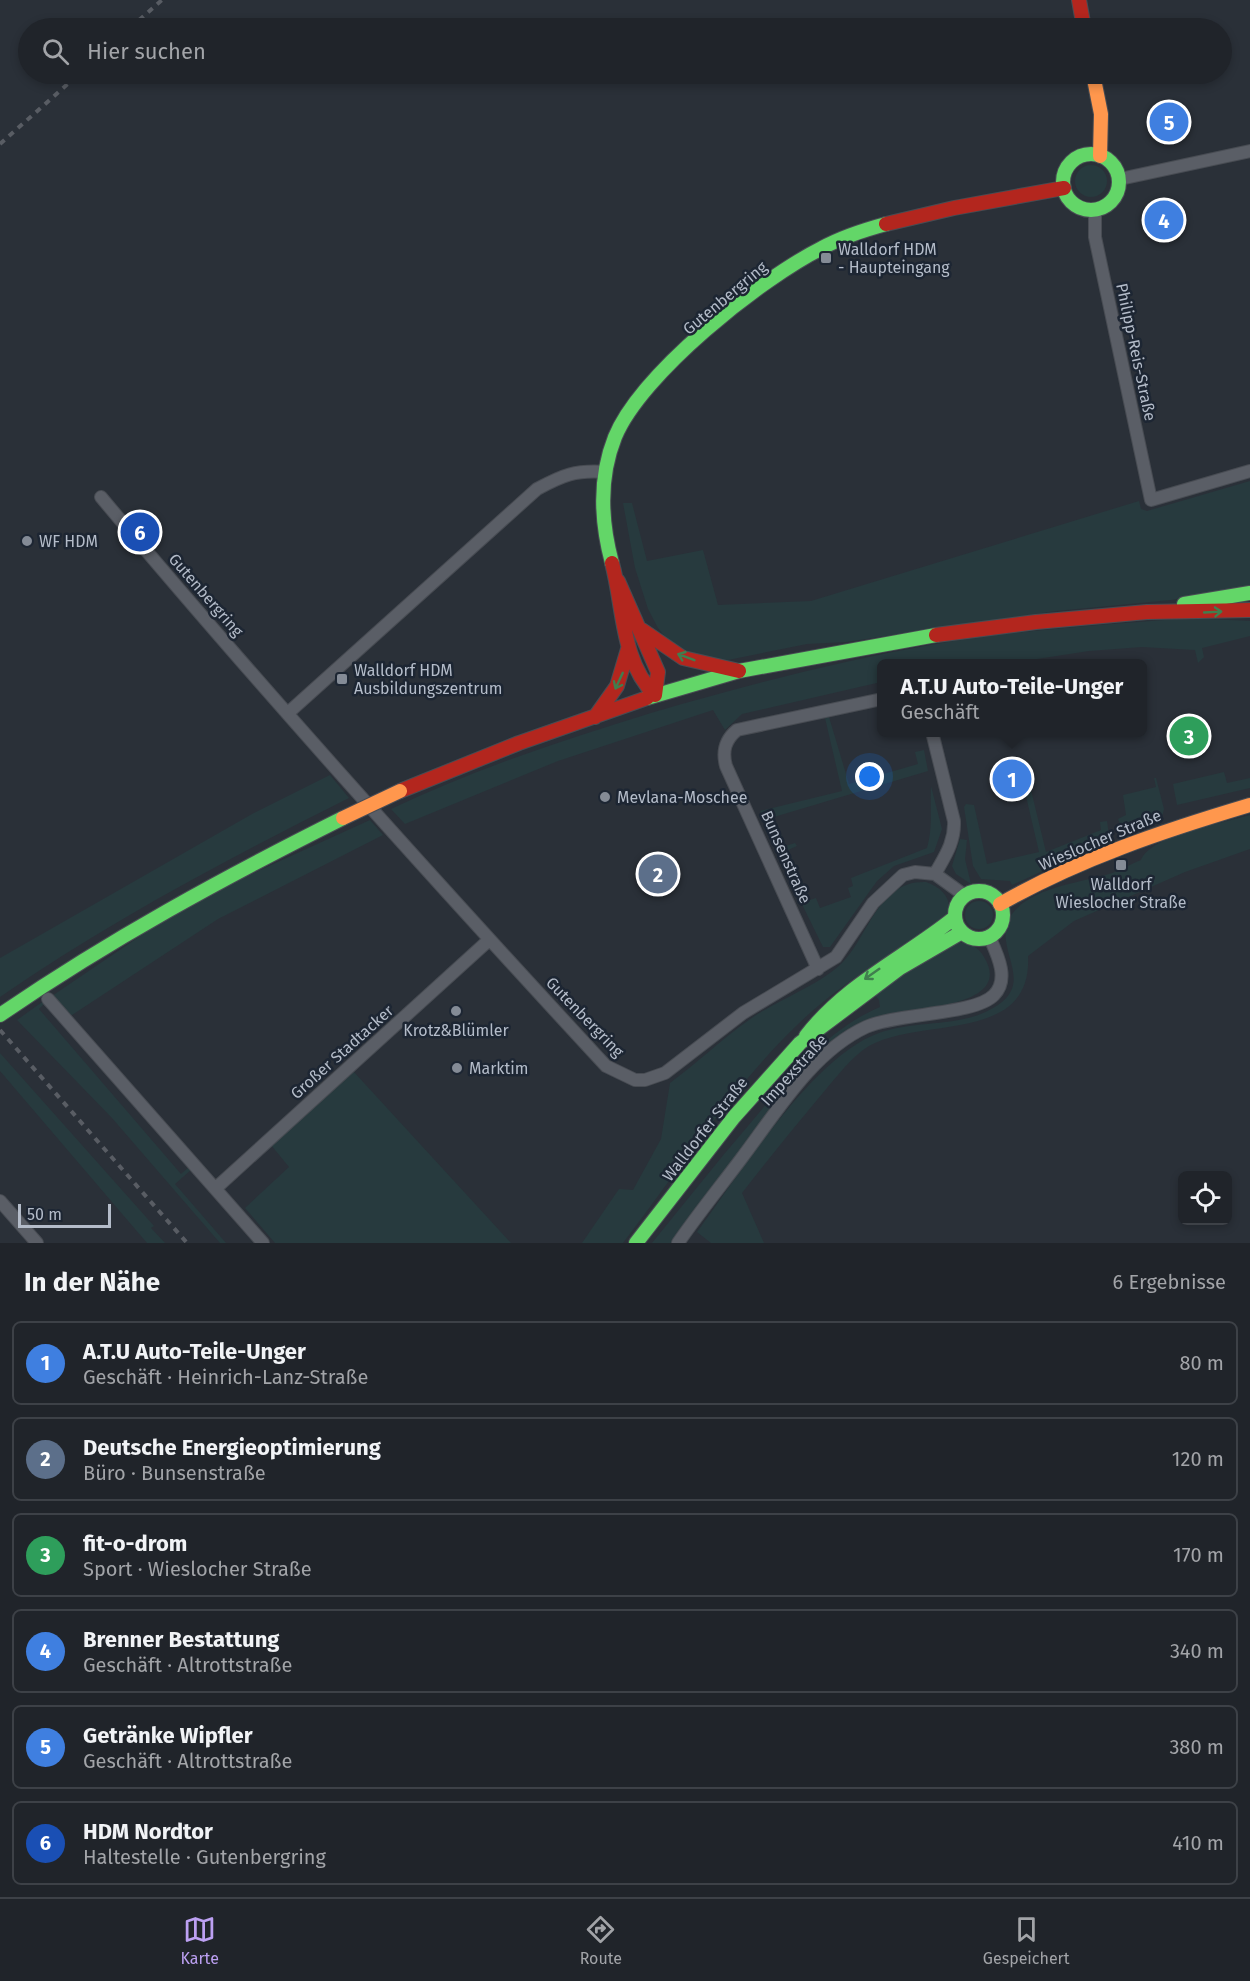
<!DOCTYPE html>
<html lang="de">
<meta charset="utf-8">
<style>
:root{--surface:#20242a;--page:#2d3036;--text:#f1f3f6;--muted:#a2a4a8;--line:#3d4147;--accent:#bca0f2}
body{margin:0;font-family:"Fira Sans",sans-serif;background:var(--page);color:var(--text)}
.controls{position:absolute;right:18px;bottom:18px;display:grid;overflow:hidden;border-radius:9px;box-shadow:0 3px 9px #0003}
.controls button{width:54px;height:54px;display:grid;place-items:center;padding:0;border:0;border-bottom:2px solid var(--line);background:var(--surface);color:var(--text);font:30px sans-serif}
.scale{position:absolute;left:18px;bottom:15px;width:93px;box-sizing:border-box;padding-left:6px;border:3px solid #b4bcc9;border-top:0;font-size:16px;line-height:21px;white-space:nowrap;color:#b4bcc9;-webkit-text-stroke:4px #1d2633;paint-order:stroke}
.you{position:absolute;left:870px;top:777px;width:21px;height:21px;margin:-15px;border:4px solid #fff;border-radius:50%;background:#1a73e8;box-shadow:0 0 0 9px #1a73e833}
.badge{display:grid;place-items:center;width:39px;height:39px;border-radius:50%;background:var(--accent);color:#fff;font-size:20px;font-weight:700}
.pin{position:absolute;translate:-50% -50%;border:3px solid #fff;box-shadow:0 2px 6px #0006}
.popup{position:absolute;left:877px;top:659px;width:270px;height:78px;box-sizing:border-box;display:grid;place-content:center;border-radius:9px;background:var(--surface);filter:drop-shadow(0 2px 4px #0005);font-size:20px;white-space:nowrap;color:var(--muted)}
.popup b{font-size:22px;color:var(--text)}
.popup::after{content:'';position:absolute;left:50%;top:100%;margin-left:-12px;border:12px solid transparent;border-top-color:var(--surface)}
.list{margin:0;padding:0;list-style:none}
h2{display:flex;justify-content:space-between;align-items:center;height:78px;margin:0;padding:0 24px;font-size:26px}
h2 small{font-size:20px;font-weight:400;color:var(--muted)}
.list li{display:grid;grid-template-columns:39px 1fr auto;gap:18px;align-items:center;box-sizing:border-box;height:84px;margin:0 12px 12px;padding:0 12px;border:2px solid var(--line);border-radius:9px}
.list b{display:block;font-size:22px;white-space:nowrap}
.list p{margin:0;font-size:20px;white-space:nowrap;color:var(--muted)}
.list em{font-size:20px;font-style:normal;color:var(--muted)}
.icon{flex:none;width:33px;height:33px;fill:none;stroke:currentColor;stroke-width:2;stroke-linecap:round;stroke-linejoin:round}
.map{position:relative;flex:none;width:1250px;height:1243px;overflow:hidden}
.search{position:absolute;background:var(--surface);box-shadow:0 3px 9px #0003;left:18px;right:18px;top:18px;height:66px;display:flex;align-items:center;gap:15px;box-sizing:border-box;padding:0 21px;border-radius:33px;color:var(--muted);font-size:22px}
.sheet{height:654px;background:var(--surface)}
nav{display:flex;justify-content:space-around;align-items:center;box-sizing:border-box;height:84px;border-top:2px solid var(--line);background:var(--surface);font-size:16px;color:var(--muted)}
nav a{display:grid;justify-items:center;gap:3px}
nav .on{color:var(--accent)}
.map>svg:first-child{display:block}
</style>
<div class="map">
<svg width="1250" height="1243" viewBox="0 0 1250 1243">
<rect width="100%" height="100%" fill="#2a3038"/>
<path fill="#273a3e" d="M1075 181a16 16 0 1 1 32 0a16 16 0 1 1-32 0Z
M 1250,481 L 1250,586 L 1171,600 L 1056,611 L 846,642 L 807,644 L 728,660 L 693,655 L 667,639 L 658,628 L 648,609 L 635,568 L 623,503 L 632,503 L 647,561 L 703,550 L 718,605 L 811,601 L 1139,501 L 1141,509 L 1147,511 Z
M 1188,618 L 1250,621 L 1250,636 L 1202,648 L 1204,657 L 1198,663 L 1195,650 L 1142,647 L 1089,651 L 1005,664 L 882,664 L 881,682 L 742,714 L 725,730 L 713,710 L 558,761 L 405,824 L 391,809 C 475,769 563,740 651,713 C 743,686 836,662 930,645 C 1015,630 1102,625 1188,618 Z
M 829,717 L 849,784 L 918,764 L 915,752 L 924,750 L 928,771 L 774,817 L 786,846 L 795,843 L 797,846 L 788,850 L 795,866 L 788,871 L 760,811 L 842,791 L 825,718 Z
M 1024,761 L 1046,852 L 1101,830 L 1100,822 L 1107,821 L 1109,835 L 1106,842 L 1012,885 L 1010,881 L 981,879 L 973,866 L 964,807 L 966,804 L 974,805 L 987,864 L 1039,852 L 1018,762 Z
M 1224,772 L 1227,783 L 1250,778 L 1250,788 L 1177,805 L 1173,784 Z
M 330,775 L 349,798 C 229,858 110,921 0,997 L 0,958 L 252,814 Z
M 1154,778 L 1156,778 L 1164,809 L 1162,817 L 1129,833 L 1123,831 L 1118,819 L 1126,815 L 1123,795 L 1156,787 Z
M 931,786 L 942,829 L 934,852 L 894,866 L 877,881 L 830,947 L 823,947 L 792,884 L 801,879 L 810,900 L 816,898 L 820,908 L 851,897 L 848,888 L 853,886 L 851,878 L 927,848 C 933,827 930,808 931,786 Z
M 1250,815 L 1250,849 L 1185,872 L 1074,921 L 1028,956 C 1033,1048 911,1014 863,1050 C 846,1063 831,1084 817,1100 C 791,1131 766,1162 742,1193 L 764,1243 L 711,1243 L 697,1232 C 739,1175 813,1056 879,1033 C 920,1018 966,1030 1002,1002 C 1033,977 990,943 1012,914 C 1033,886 1082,883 1112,873 C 1121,870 1131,864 1141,860 C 1151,835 1224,823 1250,815 Z
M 370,820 L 383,835 L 218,919 L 69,1017 L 52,996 L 152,928 L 236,881 Z
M 960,839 L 967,840 L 965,859 L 971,884 L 956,874 L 952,866 Z
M 926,882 C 943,888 953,899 948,918 C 894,952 838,984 793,1029 C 728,1093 678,1171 623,1243 L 582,1243 L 619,1189 L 633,1190 L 661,1139 L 670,1083 C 697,1063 722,1039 749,1020 C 775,1001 820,985 842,963 C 869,936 878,880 926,882 Z
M965 915a14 14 0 1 1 28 0a14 14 0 1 1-28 0Z
M 957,942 C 969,943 978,946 984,957 C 1014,1006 919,1007 893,1013 C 877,1016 863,1022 849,1029 L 674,1243 L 652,1243 C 684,1204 715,1164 748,1126 C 785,1082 825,1030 880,1007 L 879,1000 L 874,994 L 911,968 Z
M 45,1000 L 46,1002 L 39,1009 L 181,1174 L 189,1167 L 192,1169 L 175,1184 L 226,1243 L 220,1243 L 112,1118 L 17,1020 Z
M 0,1053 L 154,1226 L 151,1228 L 165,1243 L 147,1243 L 0,1071 Z
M 353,1071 L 511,1243 L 275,1243 L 245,1208 L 289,1167 L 271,1145 Z"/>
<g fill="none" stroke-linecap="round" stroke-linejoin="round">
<g stroke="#484c53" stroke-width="14">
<path id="street" d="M 1120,179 L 1250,151
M 1095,211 L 1095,237 L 1151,500 L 1250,471
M 101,497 C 264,692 434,880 606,1066 L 635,1080 L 645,1080 L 665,1073 L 743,1013 L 836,957 L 873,903 L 903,875 L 915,872 L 935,874 L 964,895
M 288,713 L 537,489 C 563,475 575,470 605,472
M 932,732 L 954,821 C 955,842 945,856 935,874
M 818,969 L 726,766 C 722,751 725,740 737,730 L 882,699
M 48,999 L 263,1243
M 216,1188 L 489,940
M 0,1201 L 37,1243
M 678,1243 C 698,1214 720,1187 741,1159 C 776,1113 812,1052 866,1027 C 897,1013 975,1015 994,995 C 1010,979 997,954 989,936"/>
</g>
<g stroke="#484c53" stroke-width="16">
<path id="fast" d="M1063 182a28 28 0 1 1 56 0a28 28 0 1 1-56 0Z
M 612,563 C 601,522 599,477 615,437 C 641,374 760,279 822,248 C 842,237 864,230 886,224
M 1184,604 L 1250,593
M 647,698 L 739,671 L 936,635
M955 915a24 24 0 1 1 48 0a24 24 0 1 1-48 0Z
M 0,1015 C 109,940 225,877 343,818
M 806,1036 C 846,984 904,958 954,918
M 636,1243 L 734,1117 L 800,1043 L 900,968 L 962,932"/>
</g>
<g stroke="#484c53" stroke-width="16">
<path id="slow" d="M 1093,74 L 1101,114 L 1100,156
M 1000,904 C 1079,859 1163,831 1250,805"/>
</g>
<g stroke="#484c53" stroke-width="16">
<path id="jam" d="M 1079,0 L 1084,28
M 886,224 L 954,208 L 1064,188
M 612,563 C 624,607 621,662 655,695 L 658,672 L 618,581
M 642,630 L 683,658 L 739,671
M 936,635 L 1036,622 L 1147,612 L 1250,610
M 595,717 L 617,686 L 628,649
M 400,791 L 519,743 L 647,698"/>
</g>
<use href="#street" stroke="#5a5e66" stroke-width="12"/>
<use href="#fast" stroke="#63d668" stroke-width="14"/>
<use href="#slow" stroke="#ff974d" stroke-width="14"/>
<use href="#jam" stroke="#b3261e" stroke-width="14"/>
<path stroke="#595d64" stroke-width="4" stroke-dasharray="6 6" stroke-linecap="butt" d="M 130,28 L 162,0
M 0,144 L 79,74
M 0,1030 L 187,1243"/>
<g stroke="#484c55" stroke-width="16" stroke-linecap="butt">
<path id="slow-bridge" d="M 343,818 L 400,791"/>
</g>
<use href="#slow-bridge" stroke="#ff974d" stroke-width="14"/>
</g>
<defs><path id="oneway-shaft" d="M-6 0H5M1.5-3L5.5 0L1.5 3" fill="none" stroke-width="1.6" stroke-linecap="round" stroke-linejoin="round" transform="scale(1.5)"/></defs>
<g stroke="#407e4e">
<use href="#oneway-shaft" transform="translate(1213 612) rotate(-3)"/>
<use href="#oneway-shaft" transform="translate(686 657) rotate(-159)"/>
<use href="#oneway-shaft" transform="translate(619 681) rotate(115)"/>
<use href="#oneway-shaft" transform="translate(872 974) rotate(145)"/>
</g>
<g fill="#848b96" stroke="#1d2633" stroke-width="2">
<rect x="820" y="252" width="12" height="12" rx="3"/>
<circle cx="27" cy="541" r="6"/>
<rect x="336" y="673" width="12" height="12" rx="3"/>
<circle cx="605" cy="797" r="6"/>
<rect x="1115" y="859" width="12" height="12" rx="3"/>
<circle cx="456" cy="1011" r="6"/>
<circle cx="457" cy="1068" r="6"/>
</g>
<g text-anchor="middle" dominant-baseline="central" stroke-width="5" stroke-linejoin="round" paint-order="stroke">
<g font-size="16" fill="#b4bcc9" stroke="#1d2633" text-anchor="start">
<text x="838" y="249">Walldorf HDM<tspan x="838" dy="18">- Haupteingang</tspan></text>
<text x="39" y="541">WF HDM</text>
<text x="354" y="670">Walldorf HDM<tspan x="354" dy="18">Ausbildungszentrum</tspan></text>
<text x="617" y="797">Mevlana-Moschee</text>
<text x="1121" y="884" text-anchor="middle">Walldorf<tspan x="1121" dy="18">Wieslocher Straße</tspan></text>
<text x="456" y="1030" text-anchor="middle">Krotz&amp;Blümler</text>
<text x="469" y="1068">Marktim</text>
</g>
<g font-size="16" fill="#b4bcc9" stroke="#1d2633">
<text transform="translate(725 298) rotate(-40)">Gutenbergring</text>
<text transform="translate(1136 352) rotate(78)">Philipp-Reis-Straße</text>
<text transform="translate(206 595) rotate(49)">Gutenbergring</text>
<text transform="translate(1100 840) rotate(-23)">Wieslocher Straße</text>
<text transform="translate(786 857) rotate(66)">Bunsenstraße</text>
<text transform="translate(585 1017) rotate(46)">Gutenbergring</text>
<text transform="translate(342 1052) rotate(-42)">Großer Stadtacker</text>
<text transform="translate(794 1070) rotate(-48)">Impexstraße</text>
<text transform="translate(705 1129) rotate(-52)">Walldorfer Straße</text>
</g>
</g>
</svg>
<div class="controls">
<button><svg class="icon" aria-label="locate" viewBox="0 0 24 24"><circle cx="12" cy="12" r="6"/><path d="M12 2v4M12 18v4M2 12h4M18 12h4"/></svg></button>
</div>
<div class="scale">50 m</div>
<div class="you"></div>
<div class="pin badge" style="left:1012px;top:779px;background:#3f7fe0">1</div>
<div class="popup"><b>A.T.U Auto-Teile-Unger</b>Geschäft</div>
<div class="pin badge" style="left:658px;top:874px;background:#5c6f8a">2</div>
<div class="pin badge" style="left:1189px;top:736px;background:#2e9e5b">3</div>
<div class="pin badge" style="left:1164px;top:220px;background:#3f7fe0">4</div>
<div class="pin badge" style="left:1169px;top:122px;background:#3f7fe0">5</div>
<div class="pin badge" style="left:140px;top:532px;background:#1a4fb4">6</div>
<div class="search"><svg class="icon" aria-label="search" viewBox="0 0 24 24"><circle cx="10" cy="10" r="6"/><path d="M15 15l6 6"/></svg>Hier suchen</div>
</div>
<section class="sheet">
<h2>In der Nähe<small>6 Ergebnisse</small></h2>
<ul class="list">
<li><span class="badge" style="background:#3f7fe0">1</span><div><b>A.T.U Auto-Teile-Unger</b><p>Geschäft · Heinrich-Lanz-Straße</p></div><em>80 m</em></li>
<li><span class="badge" style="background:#5c6f8a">2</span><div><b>Deutsche Energieoptimierung</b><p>Büro · Bunsenstraße</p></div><em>120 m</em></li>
<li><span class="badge" style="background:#2e9e5b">3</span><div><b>fit-o-drom</b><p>Sport · Wieslocher Straße</p></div><em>170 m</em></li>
<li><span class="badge" style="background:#3f7fe0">4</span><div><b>Brenner Bestattung</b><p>Geschäft · Altrottstraße</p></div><em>340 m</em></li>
<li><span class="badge" style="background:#3f7fe0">5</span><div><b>Getränke Wipfler</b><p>Geschäft · Altrottstraße</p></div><em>380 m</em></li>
<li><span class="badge" style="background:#1a4fb4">6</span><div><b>HDM Nordtor</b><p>Haltestelle · Gutenbergring</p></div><em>410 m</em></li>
</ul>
</section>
<nav>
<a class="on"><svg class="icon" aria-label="map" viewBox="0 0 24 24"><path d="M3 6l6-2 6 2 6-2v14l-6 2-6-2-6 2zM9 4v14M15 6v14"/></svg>Karte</a>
<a><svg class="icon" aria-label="directions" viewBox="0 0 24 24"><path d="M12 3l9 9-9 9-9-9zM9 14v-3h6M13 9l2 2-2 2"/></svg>Route</a>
<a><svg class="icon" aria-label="saved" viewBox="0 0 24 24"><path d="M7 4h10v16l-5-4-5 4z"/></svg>Gespeichert</a>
</nav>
